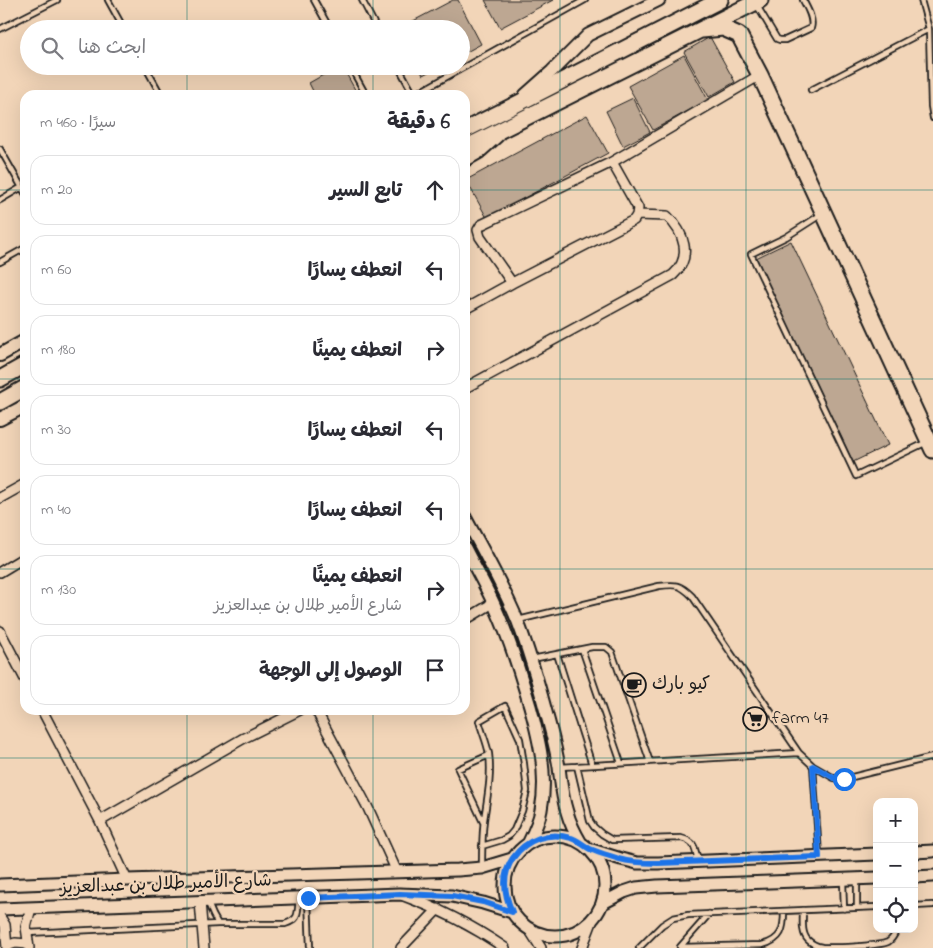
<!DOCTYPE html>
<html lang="ar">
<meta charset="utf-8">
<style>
:root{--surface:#fff;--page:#f2f2f3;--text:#2b2b33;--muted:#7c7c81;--line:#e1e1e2}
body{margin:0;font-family:"Indie Flower","Playpen Sans Arabic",sans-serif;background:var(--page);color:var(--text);direction:rtl}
.controls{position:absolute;right:15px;bottom:15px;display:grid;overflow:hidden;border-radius:10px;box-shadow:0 5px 20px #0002}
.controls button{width:45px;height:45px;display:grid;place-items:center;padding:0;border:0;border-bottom:1px solid var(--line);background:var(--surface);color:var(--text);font:25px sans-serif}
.stop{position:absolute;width:15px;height:15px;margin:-11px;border:4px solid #1a73e8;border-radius:50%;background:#fff}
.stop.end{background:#1a73e8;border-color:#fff;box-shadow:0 1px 5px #0008}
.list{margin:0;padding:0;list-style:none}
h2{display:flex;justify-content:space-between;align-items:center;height:65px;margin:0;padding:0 20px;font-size:21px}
h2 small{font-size:16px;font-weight:400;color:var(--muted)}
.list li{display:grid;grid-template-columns:32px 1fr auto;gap:15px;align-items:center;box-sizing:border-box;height:70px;margin:0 10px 10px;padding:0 10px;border:1px solid var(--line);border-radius:15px}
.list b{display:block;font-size:19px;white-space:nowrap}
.list p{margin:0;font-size:16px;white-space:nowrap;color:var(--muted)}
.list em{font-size:16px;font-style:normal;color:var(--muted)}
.icon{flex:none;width:28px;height:28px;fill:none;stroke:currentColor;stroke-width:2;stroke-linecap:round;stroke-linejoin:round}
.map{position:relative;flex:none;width:933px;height:948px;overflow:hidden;direction:ltr}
.search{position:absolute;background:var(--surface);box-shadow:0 5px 20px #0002;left:20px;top:20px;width:450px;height:55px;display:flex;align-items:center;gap:12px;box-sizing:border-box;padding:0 18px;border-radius:28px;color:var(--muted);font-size:19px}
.panel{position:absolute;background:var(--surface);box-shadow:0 5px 20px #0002;left:20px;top:90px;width:450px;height:625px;border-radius:15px;direction:rtl}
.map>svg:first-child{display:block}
</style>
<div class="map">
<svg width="933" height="948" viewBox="0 0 933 948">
<rect width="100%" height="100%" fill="#f2d5b8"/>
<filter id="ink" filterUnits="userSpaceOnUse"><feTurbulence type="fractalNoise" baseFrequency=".02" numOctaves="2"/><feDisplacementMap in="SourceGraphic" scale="10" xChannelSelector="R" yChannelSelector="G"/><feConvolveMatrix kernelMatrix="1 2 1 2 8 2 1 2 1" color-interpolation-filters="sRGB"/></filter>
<g filter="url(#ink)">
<path fill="#bda792" stroke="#1c1c1c" d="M 453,0 L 458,0 L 481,44 L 461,55 L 461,29 L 398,29 Z
M 485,0 L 553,0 L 500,28 Z
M 710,37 L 735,82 L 709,97 L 684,52 Z
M 684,55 L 708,100 L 653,130 L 628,86 Z
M 339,66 L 342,66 L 358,95 L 315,95 L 309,83 Z
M 418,66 L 439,66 L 423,75 Z
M 633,98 L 650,132 L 623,146 L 606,111 Z
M 587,115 L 608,153 L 487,218 L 466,180 Z
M 791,241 L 888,445 L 853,462 L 756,258 Z"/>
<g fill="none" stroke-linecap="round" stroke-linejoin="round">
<g stroke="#1c1c1c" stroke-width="8">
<path id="service" d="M 108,0 L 124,29
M 314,0 L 330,29
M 362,0 L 377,29
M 921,0 L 929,29 L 931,106 L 933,118
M 756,4 L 777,39 L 780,40 L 785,40 L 811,28 C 814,19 807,8 803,0
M 0,29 L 57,0
M 145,66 L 161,95
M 350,66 L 366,95
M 398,66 L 414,95
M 811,90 L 929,29
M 414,95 L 585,0
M 0,149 L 25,193
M 0,200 L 22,187
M 822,214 L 786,237 L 751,254 L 856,476 L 927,442
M 0,262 L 25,248
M 518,620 L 659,586 C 676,584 680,584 692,596 L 799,753
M 582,649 L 621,763
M 557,654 L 592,765
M 532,659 L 592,647 L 606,647 L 612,652 L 650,762
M 577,766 L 590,821 L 594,827 L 602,834 L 612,840 L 681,838 C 696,842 694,847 698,860
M 813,766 L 834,778 L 844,779 L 933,757
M 560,767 L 799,753 L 813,766 L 819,855
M 483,822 L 458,769 L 489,755
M 482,867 C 482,852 482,836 484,820 C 487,799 492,776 489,754 C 487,743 482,732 479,721 L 505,706 L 520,739 L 524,764 L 527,791 L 522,811 L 514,830 L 509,836 L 502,840 L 482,846
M 857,880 L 857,908
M 843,881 L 844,909
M 308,899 L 310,948
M 208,903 L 213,915 L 218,924 L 285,924 C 300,919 297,914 299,899
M 914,906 L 933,905
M 803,910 C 803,920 801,933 808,940 C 812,944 817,946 822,947 C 832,948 880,946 888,942 C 893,939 895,934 897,929
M 27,933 L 218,924
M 680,947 L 709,914
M 681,947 L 762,945 C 782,940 784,929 784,911
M 639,948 L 662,925 L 673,918 L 688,915 L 877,907"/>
</g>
<g stroke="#1c1c1c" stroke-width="12">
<path id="minor" d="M 512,283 L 480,237 L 478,230 L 481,225 L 612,162 L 760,75
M 465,309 L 512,283 L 634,220 L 637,215 L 638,208 L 612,162
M 465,388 L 673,275 C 693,257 684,232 667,216 L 637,215
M 0,498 L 25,484
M 0,572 L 25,557
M 465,620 L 493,603
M 0,631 L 25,679
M 42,710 L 100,821
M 316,710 L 368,808 L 397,872
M 127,880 L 100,821 L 244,738 L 300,710
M 404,896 C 440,909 474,927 505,948
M 200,902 L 204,948
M 0,917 L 5,925 L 7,948
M 529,929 L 541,948
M 7,946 L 15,943 L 28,944
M 29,948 L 26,927 L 31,908
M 401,948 L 438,909
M 582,948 L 592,922"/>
</g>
<g stroke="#1c1c1c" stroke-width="15">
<path id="tertiary" d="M 525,95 L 552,71 L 588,35 L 659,0
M 465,517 C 483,551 503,585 518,622 C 529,651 538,682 546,712 C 551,730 556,749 559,767 C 561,783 562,797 567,812 C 570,823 575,833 581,843
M 465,548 C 475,568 487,588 496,609 C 510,640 520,673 530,706 C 539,739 548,775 541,810 C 539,822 534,832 529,842
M505 886a50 50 0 1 1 100 0a50 50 0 1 1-100 0Z
M 592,850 L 621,859 L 637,863 L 658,863 L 877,854
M 914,852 L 933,851
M 914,877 L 933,876
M 0,885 L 127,880 L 458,870 L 482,868 L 512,859
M 603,903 L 624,892 L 636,888 L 657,886 L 877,878
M 0,909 L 399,894 L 452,896 L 483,903 L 512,912"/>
</g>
<g stroke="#1c1c1c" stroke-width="16">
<path id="secondary" d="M 465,160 L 479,152 L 497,136
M 0,355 L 25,341
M 0,419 L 25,406"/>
</g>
<g stroke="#1c1c1c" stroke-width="19">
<path id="primary" d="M 702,30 L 723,28 L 739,35 L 760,75 L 933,450
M 465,130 L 509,108 L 720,0
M 465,148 L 760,0
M 0,379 L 25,365
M 0,402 L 25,388"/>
</g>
<use href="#service" stroke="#f2d5b8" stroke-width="4.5"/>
<use href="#minor" stroke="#f2d5b8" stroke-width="9"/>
<use href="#tertiary" stroke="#f2d5b8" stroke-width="11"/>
<use href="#secondary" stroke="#f2d5b8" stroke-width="12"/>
<use href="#primary" stroke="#f2d5b8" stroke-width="15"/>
</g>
</g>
<g fill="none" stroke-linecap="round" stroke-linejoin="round" filter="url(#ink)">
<path stroke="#1a73e8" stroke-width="6" d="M 308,898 L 400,894 L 452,896 L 483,902 L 512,912 C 504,894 501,875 513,858 C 526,839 549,831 571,838 C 578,840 584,846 590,849 C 599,853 610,856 619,859 C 632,863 645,863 658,863 L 819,857 L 813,766 L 834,778 L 844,779"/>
</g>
<path fill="none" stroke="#0f766e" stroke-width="1" stroke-opacity="0.55" d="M 187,0 L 187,29M 373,0 L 373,29M 560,0 L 560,948M 746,0 L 746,948M 187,66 L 187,95M 373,66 L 373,95M 0,190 L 25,190M 465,190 L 933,190M 0,379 L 25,379M 465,379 L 933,379M 0,569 L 25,569M 465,569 L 933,569M 187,710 L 187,948M 373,710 L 373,948M 0,758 L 933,758"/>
<defs>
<g id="cafe-ring" transform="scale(1.25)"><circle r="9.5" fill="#f2d5b8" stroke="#1c1c1c" stroke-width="1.5"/><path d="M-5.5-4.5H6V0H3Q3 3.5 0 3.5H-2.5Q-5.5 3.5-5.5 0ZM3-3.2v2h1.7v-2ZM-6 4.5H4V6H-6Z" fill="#1c1c1c"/></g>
<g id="supermarket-ring" transform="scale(1.25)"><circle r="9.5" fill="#f2d5b8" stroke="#1c1c1c" stroke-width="1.5"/><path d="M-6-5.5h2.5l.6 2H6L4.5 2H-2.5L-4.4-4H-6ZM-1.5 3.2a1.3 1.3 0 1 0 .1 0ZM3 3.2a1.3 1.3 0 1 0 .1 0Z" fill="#1c1c1c"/></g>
</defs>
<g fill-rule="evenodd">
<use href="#cafe-ring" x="634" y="685"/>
<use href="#supermarket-ring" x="755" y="719"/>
</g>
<g text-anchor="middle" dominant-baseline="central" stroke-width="4.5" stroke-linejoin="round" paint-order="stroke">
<g font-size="18" fill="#1c1c1c" stroke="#f2d5b8" text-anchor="start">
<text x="652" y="685">كيو بارك</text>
<text x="772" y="719">farm 47</text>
</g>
<g font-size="18" fill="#1c1c1c" stroke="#f2d5b8">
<text transform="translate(166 885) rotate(-2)">شارع الأمير طلال بن عبدالعزيز</text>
</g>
</g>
</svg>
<div class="controls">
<button>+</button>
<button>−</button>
<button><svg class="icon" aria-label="locate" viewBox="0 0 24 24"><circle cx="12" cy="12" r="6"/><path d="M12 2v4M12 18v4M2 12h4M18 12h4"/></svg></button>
</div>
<div class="stop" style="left:844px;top:779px"></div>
<div class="stop end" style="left:308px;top:898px"></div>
<div class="search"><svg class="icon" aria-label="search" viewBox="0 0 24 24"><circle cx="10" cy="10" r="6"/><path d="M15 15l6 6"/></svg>ابحث هنا</div>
<section class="panel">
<h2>6 دقيقة<small>سيرًا · 460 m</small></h2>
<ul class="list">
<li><svg class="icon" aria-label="ahead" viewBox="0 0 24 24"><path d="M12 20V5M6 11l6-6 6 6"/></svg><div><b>تابع السير</b></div><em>20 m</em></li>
<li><svg class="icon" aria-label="left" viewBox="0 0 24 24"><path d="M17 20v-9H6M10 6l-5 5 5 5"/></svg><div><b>انعطف يسارًا</b></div><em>60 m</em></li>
<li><svg class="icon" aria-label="right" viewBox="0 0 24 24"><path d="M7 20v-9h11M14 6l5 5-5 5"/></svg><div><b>انعطف يمينًا</b></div><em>180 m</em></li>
<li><svg class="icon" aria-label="left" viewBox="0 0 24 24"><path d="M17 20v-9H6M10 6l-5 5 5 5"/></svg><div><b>انعطف يسارًا</b></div><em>30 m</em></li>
<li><svg class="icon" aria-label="left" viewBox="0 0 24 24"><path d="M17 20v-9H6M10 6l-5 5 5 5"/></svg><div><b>انعطف يسارًا</b></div><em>40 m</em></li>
<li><svg class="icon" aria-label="right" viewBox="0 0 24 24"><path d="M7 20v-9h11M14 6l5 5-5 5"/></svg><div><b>انعطف يمينًا</b><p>شارع الأمير طلال بن عبدالعزيز</p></div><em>130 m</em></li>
<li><svg class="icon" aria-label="arrive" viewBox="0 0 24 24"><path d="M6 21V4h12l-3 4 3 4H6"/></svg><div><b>الوصول إلى الوجهة</b></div></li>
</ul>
</section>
</div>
